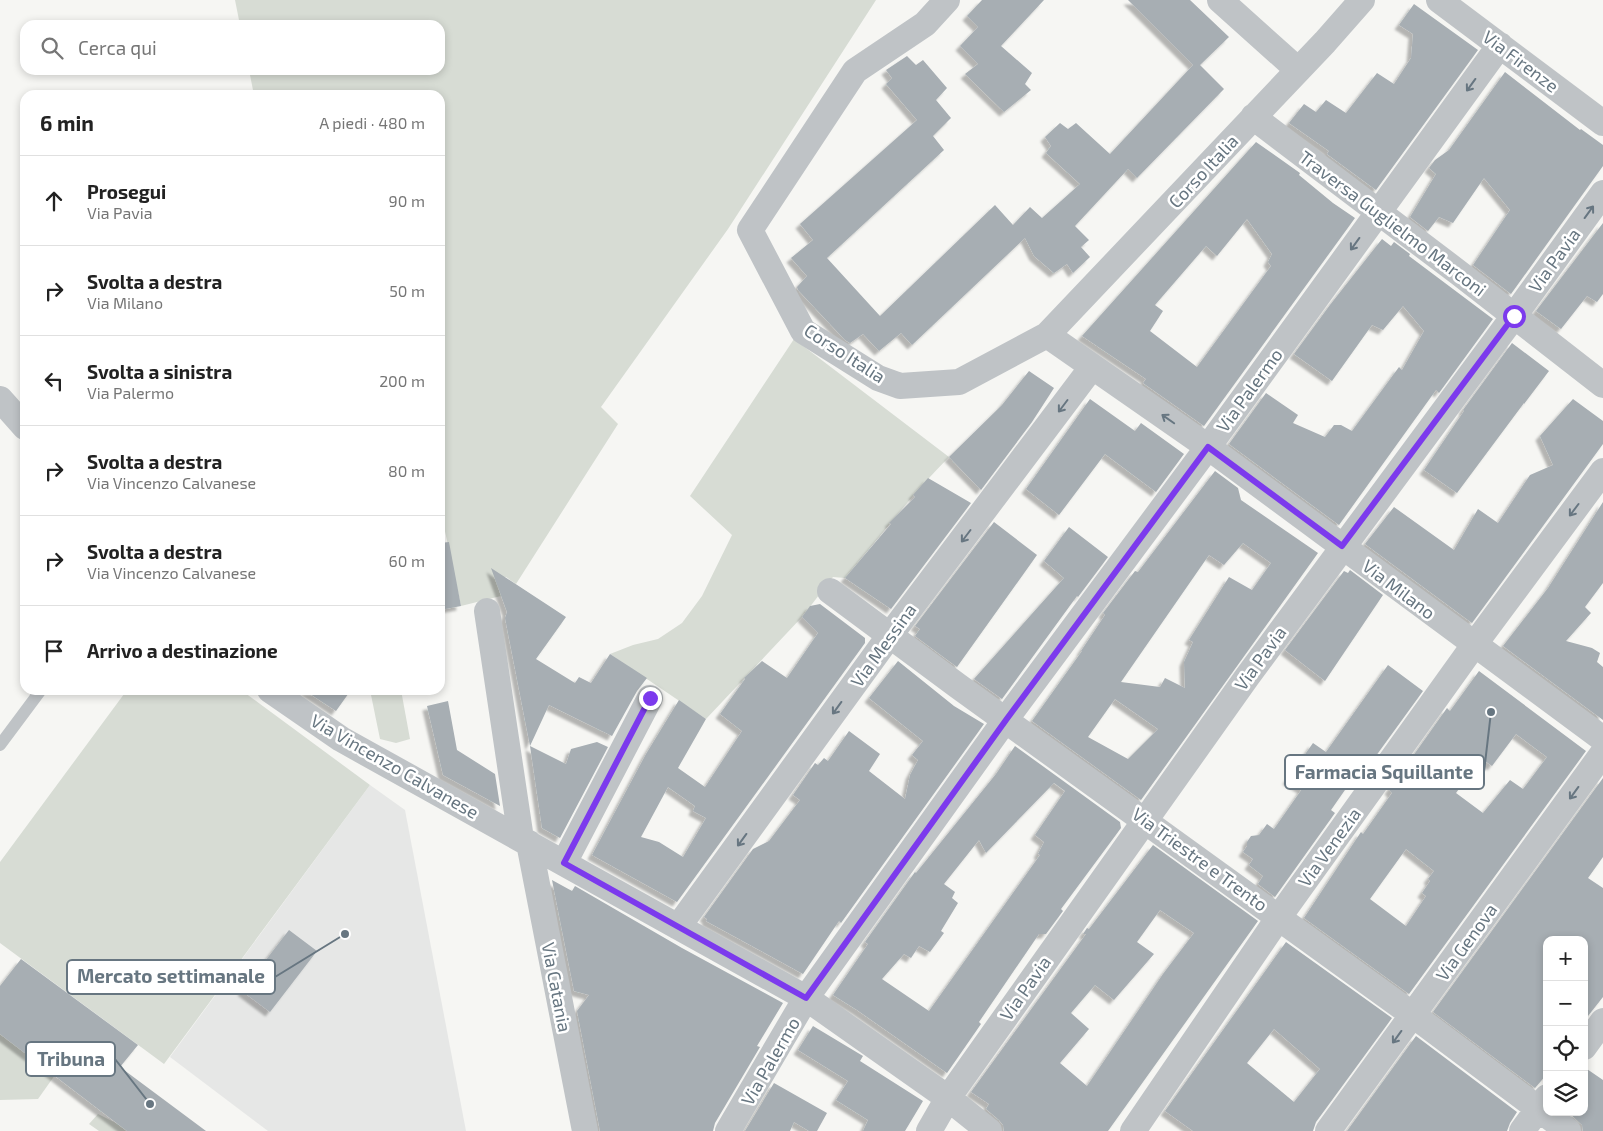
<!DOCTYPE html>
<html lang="it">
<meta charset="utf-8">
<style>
:root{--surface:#fff;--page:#f2f2f2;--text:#222;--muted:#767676;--line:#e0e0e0}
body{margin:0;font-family:"Exo 2",sans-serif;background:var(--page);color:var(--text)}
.controls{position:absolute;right:15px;bottom:15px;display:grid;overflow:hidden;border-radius:10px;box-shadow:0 2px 8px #0003}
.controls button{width:45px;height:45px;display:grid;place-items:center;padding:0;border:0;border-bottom:1px solid var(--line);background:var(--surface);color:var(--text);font:25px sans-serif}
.stop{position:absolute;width:15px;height:15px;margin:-11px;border:4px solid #7c3aed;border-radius:50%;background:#fff}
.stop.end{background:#7c3aed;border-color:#fff;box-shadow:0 1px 5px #0008}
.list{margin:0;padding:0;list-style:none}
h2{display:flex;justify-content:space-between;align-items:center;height:65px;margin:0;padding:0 20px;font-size:21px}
h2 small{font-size:16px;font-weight:400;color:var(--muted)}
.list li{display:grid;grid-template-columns:32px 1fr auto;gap:15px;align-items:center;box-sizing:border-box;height:90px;padding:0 20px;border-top:1px solid var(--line)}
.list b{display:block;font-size:19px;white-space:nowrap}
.list p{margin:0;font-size:16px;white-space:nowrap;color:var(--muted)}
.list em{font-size:16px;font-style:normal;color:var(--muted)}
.icon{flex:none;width:28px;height:28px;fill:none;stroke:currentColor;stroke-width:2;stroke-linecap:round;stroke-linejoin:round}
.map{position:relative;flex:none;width:1603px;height:1131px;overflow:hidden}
.search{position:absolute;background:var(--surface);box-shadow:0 2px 8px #0003;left:20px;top:20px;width:425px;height:55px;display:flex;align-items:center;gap:12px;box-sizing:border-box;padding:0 18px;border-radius:15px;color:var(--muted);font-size:19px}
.panel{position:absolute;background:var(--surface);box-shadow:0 2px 8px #0003;left:20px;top:90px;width:425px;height:605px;border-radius:15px}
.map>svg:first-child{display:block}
</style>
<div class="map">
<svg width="1603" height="1131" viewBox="0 0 1603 1131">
<defs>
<filter id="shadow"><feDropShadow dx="-4.5" dy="4.5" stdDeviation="1" flood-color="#0004"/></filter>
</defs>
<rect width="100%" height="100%" fill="#f6f6f3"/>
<path fill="#e6e7e6" d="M 370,785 L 405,810 L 466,1131 L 268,1131 L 170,1057 Z"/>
<path fill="#d7dcd4" d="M 235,0 L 876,0 L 728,229 L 601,407 L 618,424 L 516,584 L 506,577 L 496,579 L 501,596 L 461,606 L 440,508 L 440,95 L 254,95 L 249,70 L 440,70 L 440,25 L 240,25 Z
M 794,339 L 949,457 C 911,495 880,537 845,578 L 833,577 L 802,617 L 706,719 L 610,654 L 633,645 L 658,639 L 682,623 L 702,596 L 732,535 L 690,496 Z
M 127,690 L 241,690 L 370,785 L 164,1064 L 0,943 L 0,862 Z
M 370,690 L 401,690 L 410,739 L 396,743 L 380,739 Z
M 0,1034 L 55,1075 L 38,1099 L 0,1100 Z
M 98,1114 L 116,1123 L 127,1131 L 99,1131 L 89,1124 Z"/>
<path fill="#a7aeb3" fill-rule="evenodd" filter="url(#shadow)" d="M 982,0 L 1044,0 L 1001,46 L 1032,73 L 1025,84 L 1031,90 L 1004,112 L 965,74 L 978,64 L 960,46 L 978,27 L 967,16 Z
M 1128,0 L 1190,0 L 1229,37 L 1200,65 L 1224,89 L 1137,178 L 1128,169 L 1075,226 L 1089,240 L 1081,247 L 1090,257 L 1073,273 L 1067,264 L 1054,273 L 1034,256 L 1025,238 L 912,345 L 901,333 L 879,351 L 863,334 L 850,343 L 845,340 L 798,290 L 797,287 L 807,276 L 791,258 L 813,240 L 800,224 L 917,120 L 886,84 L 892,78 L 886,70 L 907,56 L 916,65 L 923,60 L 947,88 L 936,100 L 951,118 L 933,136 L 944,150 L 827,258 L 880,316 L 995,205 L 1013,225 L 1030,207 L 1042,218 L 1080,184 L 1046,153 L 1051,146 L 1045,137 L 1060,123 L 1068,129 L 1076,123 L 1110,154 L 1193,65 Z
M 1414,4 L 1478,50 L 1376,190 L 1327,154 L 1329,151 L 1289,123 L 1304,104 L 1316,112 L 1326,100 L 1346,113 L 1377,73 L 1394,84 L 1411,58 L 1413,34 L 1399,25 Z
M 1505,72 L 1580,130 L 1581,129 L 1603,145 L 1603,166 L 1511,294 L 1473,265 L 1510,210 L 1484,178 L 1453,223 L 1439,217 L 1428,231 L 1410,217 L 1436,174 L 1429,168 L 1435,160 L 1449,150 Z
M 1256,142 L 1300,173 L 1299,175 L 1333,203 L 1355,218 L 1204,426 L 1143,383 L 1146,379 L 1082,336 ZM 1247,219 L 1272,254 L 1268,262 L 1271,266 L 1197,367 L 1150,331 L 1163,311 L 1155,305 L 1206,246 L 1217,256 Z
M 1603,223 L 1603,294 L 1597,302 L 1587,296 L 1561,329 L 1536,311 Z
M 1382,239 L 1391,246 L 1394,242 L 1410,254 L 1409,256 L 1493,319 L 1439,393 L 1436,390 L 1339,525 L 1229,444 L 1266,393 L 1298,415 L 1293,423 L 1325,437 L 1334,425 L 1341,425 L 1352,431 L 1399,367 L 1402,370 L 1424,331 L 1403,306 L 1383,330 L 1372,325 L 1332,381 L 1294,354 L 1330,305 Z
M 1512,343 L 1549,371 L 1524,404 L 1524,403 L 1457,493 L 1424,470 L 1464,411 L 1463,410 Z
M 1029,371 L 1054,388 L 1032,422 L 981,490 L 949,457 L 1002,405 Z
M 1090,399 L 1135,431 L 1141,423 L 1184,454 L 1156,492 L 1105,454 L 1059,515 L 1026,489 Z
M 1573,399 L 1603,421 L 1603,444 L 1472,623 L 1365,544 L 1394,507 L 1454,550 L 1478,509 L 1498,523 L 1530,475 L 1553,465 L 1540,436 Z
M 1215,471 L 1238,488 L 1241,500 L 1318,553 L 1141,800 L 1032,721 L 1082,651 L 1081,651 L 1105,615 L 1103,613 L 1135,571 L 1138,572 ZM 1243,543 L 1271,563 L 1252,590 L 1229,577 L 1189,640 L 1193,642 L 1184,662 L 1185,688 L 1165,678 L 1160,687 L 1121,682 L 1209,555 L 1224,565 ZM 1115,699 L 1158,729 L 1128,759 L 1088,737 Z
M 928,478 L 971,503 L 891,609 L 845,578 L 891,524 L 889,523 L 915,497 L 913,495 Z
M 1603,502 L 1603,583 L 1585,607 L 1591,613 L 1566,641 L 1592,648 L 1600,653 L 1597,662 L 1603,667 L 1603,720 L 1503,646 L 1548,588 Z
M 994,522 L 1037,555 L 957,667 L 915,636 L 920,629 L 915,626 Z
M 1069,527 L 1108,557 L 1078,597 L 1077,596 L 1002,699 L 974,679 L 1064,578 L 1044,561 Z
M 449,542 L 461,606 L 440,610 L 440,543 Z
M 491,568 L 566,617 L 536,659 L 575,683 L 579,677 L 591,683 L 610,654 L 647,678 L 637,691 L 612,736 L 549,705 L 530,746 L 505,618 L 507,612 Z
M 1350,570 L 1383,595 L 1325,681 L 1285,650 L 1344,571 L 1348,573 Z
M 820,604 L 865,638 L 865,643 L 677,902 L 592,855 L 646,754 L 679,700 L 706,719 L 678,768 L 705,787 L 742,731 L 720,714 L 745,679 L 744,678 L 762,661 L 787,678 L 818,633 L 802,617 L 810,606 ZM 668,787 L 695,806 L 693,811 L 706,818 L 683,857 L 659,842 L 641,837 Z
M 898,661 L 954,706 L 984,724 L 841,923 L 839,921 L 803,974 L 706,921 L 707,919 L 704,917 L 753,849 L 769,841 L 800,800 L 793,795 L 815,763 L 818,765 L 824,758 L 828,761 L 849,731 L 880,754 L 869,771 L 905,799 L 910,775 L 918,760 L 912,755 L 923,741 L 869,698 Z
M 1388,665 L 1423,691 L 1365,771 L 1361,767 L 1331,810 L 1335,813 L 1275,897 L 1258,884 L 1263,876 L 1249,865 L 1253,859 L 1243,852 L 1247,846 L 1247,842 L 1251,836 L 1259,835 L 1267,824 L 1274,829 L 1302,789 L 1287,780 L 1313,743 L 1326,752 Z
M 1479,671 L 1586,751 L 1409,994 L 1304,918 L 1361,832 L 1363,834 L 1392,793 L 1389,790 L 1447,708 L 1450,711 ZM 1516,734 L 1547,757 L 1523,789 L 1510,780 L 1483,813 L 1456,793 L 1481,758 L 1492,766 ZM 1406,849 L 1434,871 L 1428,879 L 1430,881 L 1422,893 L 1426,896 L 1406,926 L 1370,899 Z
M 304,690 L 351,690 L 336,711 Z
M 448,701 L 457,750 L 495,774 L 500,806 L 443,775 L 427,706 Z
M 597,742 L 608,747 L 560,838 L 542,828 L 530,746 L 566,764 L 571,749 Z
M 1015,746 L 1120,822 L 1121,828 L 1061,909 L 1063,911 L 1046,934 L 1039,934 L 979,1022 L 981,1024 L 947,1073 L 857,1010 L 833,995 L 868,944 L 865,942 L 915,872 L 916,873 L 996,774 ZM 1054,783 L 1065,791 L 1035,835 L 1044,842 L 1038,854 L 1040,855 L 929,1011 L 882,979 L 904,954 L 911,958 L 919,946 L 930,952 L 944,933 L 941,931 L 958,903 L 952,898 L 955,892 L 944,884 L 979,840 L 986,853 Z
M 1603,778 L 1603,857 L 1588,878 L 1603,888 L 1603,997 L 1584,1021 L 1584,940 L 1547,940 L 1547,1074 L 1535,1088 L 1433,1012 Z
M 1153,845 L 1258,921 L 1108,1131 L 1004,1131 L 1003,1125 L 999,1120 L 986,1109 L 989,1104 L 971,1092 L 1086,934 L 1083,934 L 1087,928 L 1089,929 ZM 1160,910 L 1194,933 L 1163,974 L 1087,1086 L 1060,1063 L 1089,1029 L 1071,1013 L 1095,985 L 1114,1000 L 1154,954 L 1137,942 Z
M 552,880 L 572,891 L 575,886 L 682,948 L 783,1003 L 757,1046 L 760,1047 L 715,1123 L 713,1131 L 600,1131 L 577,1011 L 589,995 L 574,991 Z
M 289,930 L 317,951 L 270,1012 L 242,991 Z
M 1286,942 L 1392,1018 L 1316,1122 L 1313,1131 L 1193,1131 L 1165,1111 ZM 1274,1029 L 1320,1069 L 1294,1102 L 1247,1063 Z
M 21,959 L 138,1045 L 120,1067 L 206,1131 L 127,1131 L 0,1034 L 0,986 Z
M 813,1026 L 863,1056 L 860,1061 L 923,1101 L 905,1131 L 863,1131 L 868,1120 L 836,1100 L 848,1081 L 798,1050 Z
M 1416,1036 L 1517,1112 L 1510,1123 L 1507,1131 L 1347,1131 Z
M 1584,1067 L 1603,1080 L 1603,1131 L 1583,1131 L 1582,1125 L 1568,1112 L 1584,1112 Z
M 774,1083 L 827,1113 L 817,1131 L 809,1131 L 794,1122 L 790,1131 L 745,1131 Z"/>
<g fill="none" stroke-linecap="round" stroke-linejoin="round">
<path stroke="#bfc3c6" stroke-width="12" d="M 0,745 L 41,690"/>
<path stroke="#bfc3c6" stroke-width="26" d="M 947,0 L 925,24 L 855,71 L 750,230 L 803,331 L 878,378 L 900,386 L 959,382 L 1047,335 L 1325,42 L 1362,0
M 1220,0 L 1298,70
M 1439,0 L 1603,123
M 1253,117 L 1459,273 L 1603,385
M 1047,335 L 1208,447 L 1603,739
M 0,399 L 25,427
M 830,591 L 958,686 L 1413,1015 L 1568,1131
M 487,611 L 521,839
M 270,690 L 341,739 L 806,998 L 948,1098 L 989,1131
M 529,843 L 585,1131
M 564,863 L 650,698
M 678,927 L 890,635 L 1092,367
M 1584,1047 L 1603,1021
M 728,1131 L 806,998 L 1006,719 L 1208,447 L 1500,45
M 929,1131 L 948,1098 L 1247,677 L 1514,316 L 1603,193
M 1133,1131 L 1279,917 L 1474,645 L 1603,471
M 1328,1131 L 1603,753
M 1522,1131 L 1547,1097"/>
</g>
<defs><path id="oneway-shaft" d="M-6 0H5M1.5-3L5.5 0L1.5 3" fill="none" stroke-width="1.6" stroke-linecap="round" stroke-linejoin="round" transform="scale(1.25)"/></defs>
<g stroke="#677681">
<use href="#oneway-shaft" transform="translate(1471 85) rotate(126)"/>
<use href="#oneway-shaft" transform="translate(1589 212) rotate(-54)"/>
<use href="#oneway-shaft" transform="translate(1355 244) rotate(126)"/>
<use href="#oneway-shaft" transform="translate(1063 406) rotate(127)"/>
<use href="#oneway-shaft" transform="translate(1168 419) rotate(-145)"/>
<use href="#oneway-shaft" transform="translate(1574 510) rotate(127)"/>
<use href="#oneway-shaft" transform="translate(966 536) rotate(127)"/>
<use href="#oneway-shaft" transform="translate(837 708) rotate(126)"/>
<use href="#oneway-shaft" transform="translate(1574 793) rotate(126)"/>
<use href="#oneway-shaft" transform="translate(742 840) rotate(126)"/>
<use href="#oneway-shaft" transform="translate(1397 1037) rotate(126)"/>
</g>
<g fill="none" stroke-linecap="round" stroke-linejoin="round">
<path stroke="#7c3aed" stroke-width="6" d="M 650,698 L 564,863 L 806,998 L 1006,720 L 1208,447 L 1342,546 L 1514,316"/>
</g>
<g text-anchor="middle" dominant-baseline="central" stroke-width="5" stroke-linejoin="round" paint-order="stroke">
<g font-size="18" fill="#677681" stroke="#fff">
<text transform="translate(1521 61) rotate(37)">Via Firenze</text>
<text transform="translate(1203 171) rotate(-47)">Corso Italia</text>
<text transform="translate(1393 223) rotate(37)">Traversa Guglielmo Marconi</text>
<text transform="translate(1554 260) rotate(-54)">Via Pavia</text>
<text transform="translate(845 353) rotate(33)">Corso Italia</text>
<text transform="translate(1249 390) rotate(-54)">Via Palermo</text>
<text transform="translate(1399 589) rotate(37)">Via Milano</text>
<text transform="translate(883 645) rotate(-54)">Via Messina</text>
<text transform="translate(1260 658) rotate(-54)">Via Pavia</text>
<text transform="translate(395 766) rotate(30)">Via Vincenzo Calvanese</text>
<text transform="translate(1329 847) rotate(-54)">Via Venezia</text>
<text transform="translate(1200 859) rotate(36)">Via Triestre e Trento</text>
<text transform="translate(1466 942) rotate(-54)">Via Genova</text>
<text transform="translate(557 987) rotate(79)">Via Catania</text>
<text transform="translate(1025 988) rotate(-55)">Via Pavia</text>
<text transform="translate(770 1061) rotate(-60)">Via Palermo</text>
</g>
</g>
<path fill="none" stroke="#677681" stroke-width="2" d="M1491 712L1484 772M345 934L275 977M150 1104L115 1059"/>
<g fill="#677681" stroke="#fff" stroke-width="2">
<circle cx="1491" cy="712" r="5"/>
<circle cx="345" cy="934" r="5"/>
<circle cx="150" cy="1104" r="5"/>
</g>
<g fill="#fff" stroke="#677681" stroke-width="2">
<rect x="1285" y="755" width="199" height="34" rx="5"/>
<rect x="67" y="960" width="208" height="34" rx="5"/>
<rect x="26" y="1042" width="89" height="34" rx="5"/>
</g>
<g font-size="19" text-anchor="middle" font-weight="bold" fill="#677681">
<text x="1384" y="779">Farmacia Squillante</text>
<text x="171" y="983">Mercato settimanale</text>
<text x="71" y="1066">Tribuna</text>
</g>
</svg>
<div class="controls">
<button>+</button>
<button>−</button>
<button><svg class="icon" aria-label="locate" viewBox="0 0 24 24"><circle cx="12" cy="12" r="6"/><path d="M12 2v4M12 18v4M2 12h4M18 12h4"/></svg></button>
<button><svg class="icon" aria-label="layers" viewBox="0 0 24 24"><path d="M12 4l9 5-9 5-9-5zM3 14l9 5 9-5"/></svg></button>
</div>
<div class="stop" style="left:1514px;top:316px"></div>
<div class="stop end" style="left:650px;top:698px"></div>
<div class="search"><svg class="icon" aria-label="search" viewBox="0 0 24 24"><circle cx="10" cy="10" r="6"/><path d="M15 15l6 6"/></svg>Cerca qui</div>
<section class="panel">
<h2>6 min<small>A piedi · 480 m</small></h2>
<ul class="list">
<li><svg class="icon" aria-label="ahead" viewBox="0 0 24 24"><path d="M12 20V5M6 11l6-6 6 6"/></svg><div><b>Prosegui</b><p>Via Pavia</p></div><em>90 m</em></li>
<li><svg class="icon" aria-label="right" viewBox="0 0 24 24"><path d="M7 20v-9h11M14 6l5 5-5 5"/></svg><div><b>Svolta a destra</b><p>Via Milano</p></div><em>50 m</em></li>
<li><svg class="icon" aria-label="left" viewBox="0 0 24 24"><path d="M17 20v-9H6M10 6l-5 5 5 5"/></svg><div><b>Svolta a sinistra</b><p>Via Palermo</p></div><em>200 m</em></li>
<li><svg class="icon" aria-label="right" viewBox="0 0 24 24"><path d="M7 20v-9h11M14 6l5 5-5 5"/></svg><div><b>Svolta a destra</b><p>Via Vincenzo Calvanese</p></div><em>80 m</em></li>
<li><svg class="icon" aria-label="right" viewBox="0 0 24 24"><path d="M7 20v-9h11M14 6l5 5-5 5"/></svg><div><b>Svolta a destra</b><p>Via Vincenzo Calvanese</p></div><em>60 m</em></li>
<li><svg class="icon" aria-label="arrive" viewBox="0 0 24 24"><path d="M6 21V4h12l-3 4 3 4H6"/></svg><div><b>Arrivo a destinazione</b></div></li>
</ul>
</section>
</div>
